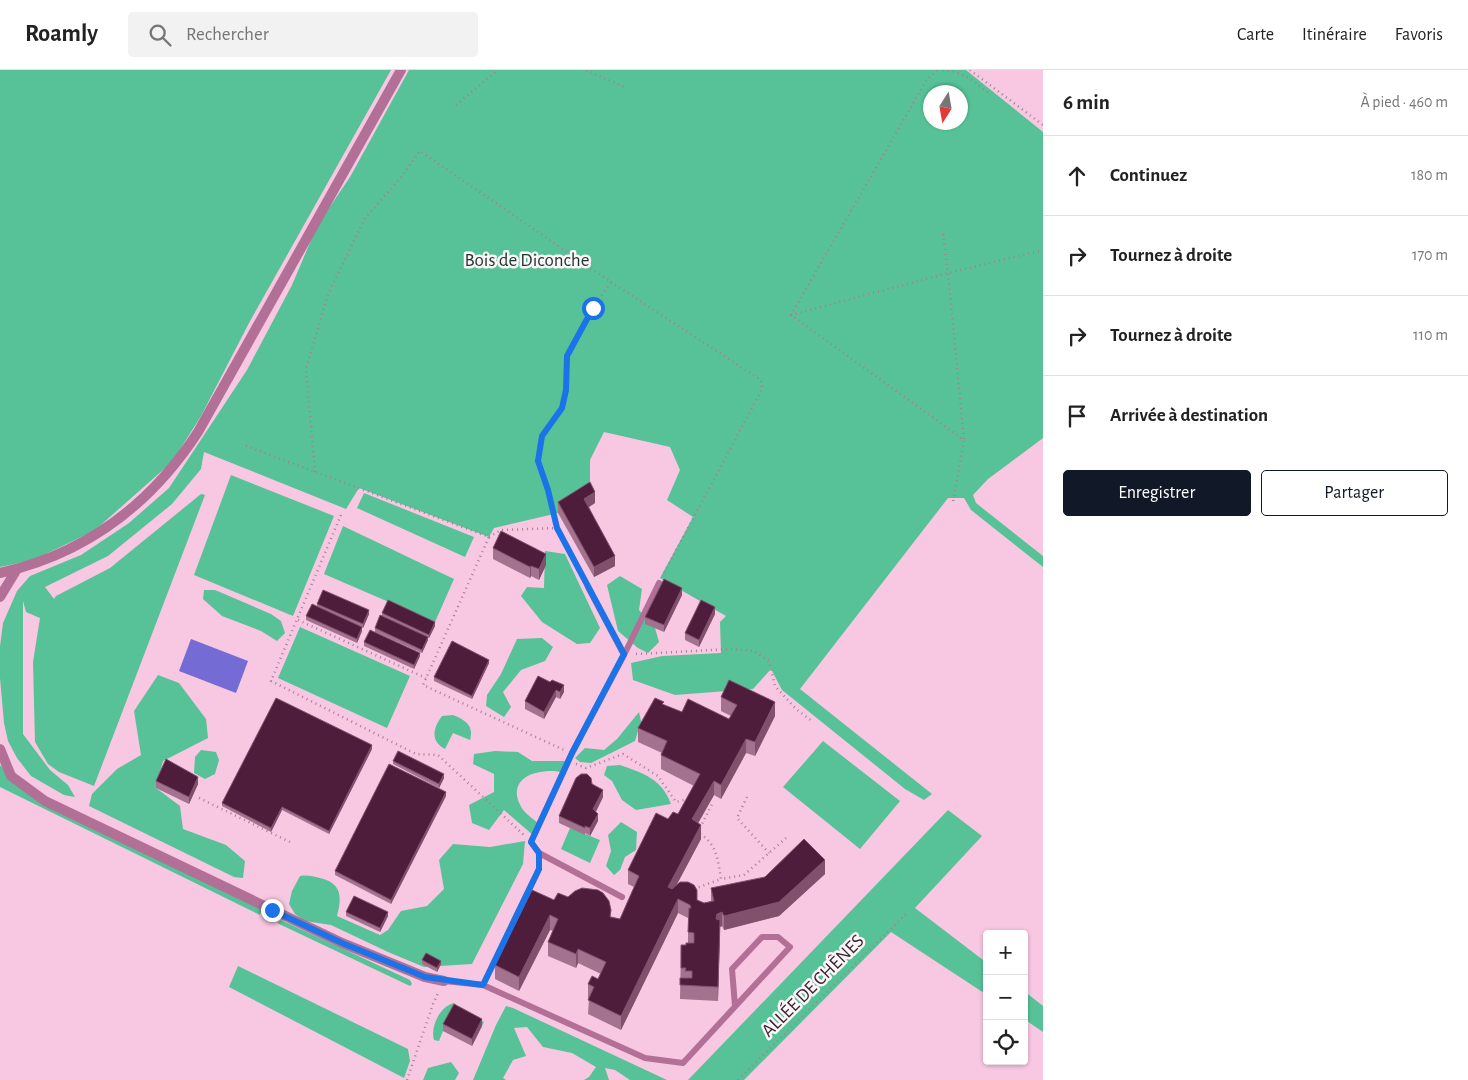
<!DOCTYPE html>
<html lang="fr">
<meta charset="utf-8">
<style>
:root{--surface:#fff;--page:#f2f2f2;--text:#222;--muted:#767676;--line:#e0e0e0;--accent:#111827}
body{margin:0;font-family:"Alegreya Sans",sans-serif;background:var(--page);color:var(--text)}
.controls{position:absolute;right:15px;bottom:15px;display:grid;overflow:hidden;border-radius:5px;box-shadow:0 1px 4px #0004}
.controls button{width:45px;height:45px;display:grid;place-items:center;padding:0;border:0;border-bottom:1px solid var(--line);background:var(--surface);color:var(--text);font:25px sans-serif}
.compass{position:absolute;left:923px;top:15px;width:45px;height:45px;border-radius:50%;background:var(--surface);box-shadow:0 1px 4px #0004;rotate:191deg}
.stop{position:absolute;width:15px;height:15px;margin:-11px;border:4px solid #1a73e8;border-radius:50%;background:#fff}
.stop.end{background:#1a73e8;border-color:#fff;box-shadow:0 1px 5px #0008}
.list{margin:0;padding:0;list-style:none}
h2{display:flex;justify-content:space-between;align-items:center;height:65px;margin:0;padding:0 20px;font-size:21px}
h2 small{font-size:16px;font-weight:400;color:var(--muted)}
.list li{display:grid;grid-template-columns:32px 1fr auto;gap:15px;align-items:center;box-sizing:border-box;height:80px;padding:0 20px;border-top:1px solid var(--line)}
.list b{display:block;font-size:19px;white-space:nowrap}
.list em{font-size:16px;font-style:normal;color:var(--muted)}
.actions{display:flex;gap:10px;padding:15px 20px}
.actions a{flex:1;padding:11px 0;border:1px solid var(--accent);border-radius:5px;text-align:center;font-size:18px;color:var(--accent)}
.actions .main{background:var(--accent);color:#fff}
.icon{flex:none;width:28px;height:28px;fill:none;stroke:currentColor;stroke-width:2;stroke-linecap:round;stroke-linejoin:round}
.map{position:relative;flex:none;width:1043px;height:1010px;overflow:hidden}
header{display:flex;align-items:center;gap:30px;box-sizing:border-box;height:70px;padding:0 25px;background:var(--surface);border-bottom:1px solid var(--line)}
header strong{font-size:24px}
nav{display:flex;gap:28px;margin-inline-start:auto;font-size:18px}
.search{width:350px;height:45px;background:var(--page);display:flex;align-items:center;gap:12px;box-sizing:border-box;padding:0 18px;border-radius:5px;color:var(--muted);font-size:19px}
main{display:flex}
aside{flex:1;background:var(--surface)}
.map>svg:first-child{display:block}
</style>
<header>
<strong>Roamly</strong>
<div class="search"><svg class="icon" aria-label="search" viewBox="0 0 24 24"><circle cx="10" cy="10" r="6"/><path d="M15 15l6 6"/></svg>Rechercher</div>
<nav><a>Carte</a><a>Itinéraire</a><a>Favoris</a></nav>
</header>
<main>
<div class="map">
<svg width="1043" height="1010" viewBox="0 0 1043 1010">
<rect width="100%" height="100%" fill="#f8c7e2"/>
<path fill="#57c297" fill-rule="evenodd" d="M 0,0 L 391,0 L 249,253 L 201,346 L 172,392 L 94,461 L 33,490 L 0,497 Z
M 409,0 L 966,0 L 1043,62 L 1043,368 L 988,409 L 973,425 L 976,433 L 1043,486 L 1043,497 L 971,440 L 964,428 L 948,428 L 800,619 L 932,724 L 924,730 L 905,719 L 782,620 L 771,599 L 753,619 L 675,625 L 633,610 L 631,593 L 662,586 L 721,583 L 720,552 L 726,546 L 660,508 L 693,447 L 667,430 L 680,400 L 670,377 L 604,362 L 590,390 L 590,423 L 558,443 L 494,458 L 489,467 L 359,418 L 346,439 L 204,382 L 201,399 L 172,434 L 108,486 L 45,517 L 54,529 L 56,526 L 110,498 L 201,424 L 205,425 L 94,716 L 59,702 L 48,694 L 35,672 L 33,592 L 40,548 L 26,542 L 23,531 L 23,664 L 50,700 L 68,715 L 75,727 L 64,725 L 31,706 L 17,688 L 8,671 L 4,653 L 0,608 L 0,576 L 3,553 L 17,521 L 30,506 L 81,485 L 129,453 L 169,418 L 247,300 L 292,215 L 317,156 L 350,107 ZM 931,22 L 961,22 L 961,52 L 931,52 Z
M 231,405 L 334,446 L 293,546 L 194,505 Z
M 364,423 L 474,467 L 465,487 L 357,438 Z
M 343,456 L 454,509 L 435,552 L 324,504 Z
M 545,481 L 565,484 L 600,558 L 590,573 L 577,574 L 542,552 L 521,526 L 527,517 L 544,518 Z
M 620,506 L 642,519 L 639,540 L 655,558 L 659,572 L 648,583 L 638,578 L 618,561 L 607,515 Z
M 204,520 L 215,520 L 271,544 L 281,551 L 285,563 L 277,571 L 261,561 L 222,546 L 203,529 Z
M 300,557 L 410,606 L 387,658 L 278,608 Z
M 542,568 L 553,577 L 545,591 L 521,600 L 503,622 L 511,637 L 504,647 L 486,636 L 487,625 L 501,604 L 517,569 Z
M 158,605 L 179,613 L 206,649 L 208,668 L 163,691 L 156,718 L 180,736 L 183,759 L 226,775 L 245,791 L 243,808 L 234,807 L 89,736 L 92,724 L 117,699 L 141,685 L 134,641 Z
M 639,642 L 641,651 L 635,671 L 591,693 L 580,692 L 575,688 L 585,678 L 604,680 L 617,669 Z
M 453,645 C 466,650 474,656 470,670 L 453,663 L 445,679 C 430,671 433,658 442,646 Z
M 823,671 L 900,731 L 860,779 L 783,717 Z
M 201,680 L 216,682 L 219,690 L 215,704 L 205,709 L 194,703 L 195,687 Z
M 495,681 L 518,682 L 532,691 L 568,691 L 563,703 C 556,700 547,701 540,702 C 517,706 510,722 524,741 C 528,746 535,750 539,754 L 534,766 L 504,740 L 489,760 L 472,753 L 469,735 L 494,722 L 494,704 L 473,694 L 474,684 Z
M 0,695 L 19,716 L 262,838 L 260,845 L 0,717 Z
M 620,695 C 643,703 662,709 671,734 L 636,740 L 622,730 L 612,711 L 604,705 L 607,696 Z
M 948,740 L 982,766 L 915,838 L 987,893 L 987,925 L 891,862 L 744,1010 L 688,1010 Z
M 621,752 L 637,762 L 636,780 L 625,787 L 620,800 L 614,805 L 606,796 L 611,781 L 608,765 Z
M 570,758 L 600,770 L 590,793 L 561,779 Z
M 525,771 L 523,794 L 472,894 L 424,897 L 388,882 L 331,855 L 305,851 L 295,844 L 289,834 L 292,821 L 300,806 C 307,805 313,806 320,808 C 342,813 342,827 337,846 L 380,865 L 388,860 L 401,841 L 427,836 L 444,819 L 439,790 L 453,774 L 490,777 Z
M 281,850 L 410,910 L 412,914 L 410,916 L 277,853 Z
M 238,896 L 408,979 L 410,991 L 404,1008 L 229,917 Z
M 1024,921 L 1043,936 L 1043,962 L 1024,949 Z
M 454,933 L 457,936 L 484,952 L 482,956 L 443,961 L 439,971 L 434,970 C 430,957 440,936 454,933 Z
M 506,936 L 513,938 L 667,1010 L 630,1010 L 615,1000 L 605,998 L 609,1010 L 584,1010 L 589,1007 L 596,997 L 572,983 L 543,977 L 527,957 L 514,958 L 526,986 L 513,990 L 503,1008 L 506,1010 L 473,1010 L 496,955 Z
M 451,992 L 459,1003 L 455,1010 L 423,1010 L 428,998 Z"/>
<path fill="#746bd5" d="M 191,569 L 248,591 L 236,623 L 179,601 Z"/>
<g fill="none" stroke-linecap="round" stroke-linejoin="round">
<path stroke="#a57f95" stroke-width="2.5" stroke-dasharray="1 4" stroke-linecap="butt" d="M 586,0 L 624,17
M 937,0 L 926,11 L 791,245 L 964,370 L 953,432
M 943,0 C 963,1 976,13 991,25
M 970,0 L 1043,55
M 456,35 L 498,0
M 943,164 L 948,203 L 964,370
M 611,212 L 761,310 L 762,319 L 663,505
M 791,245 L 948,203 L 1043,180
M 246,376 L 489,467 L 423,615 L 564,680
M 315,402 L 306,299 L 328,224 L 365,148 L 398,111 L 420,81 L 611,212 L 593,238 L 567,285 L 566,320 L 562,338 L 542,366 L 538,391 L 548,420 L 557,458
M 341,445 L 271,611 L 416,684 L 438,685 L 525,766
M 489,467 L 501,460 L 557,458 L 584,510
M 298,550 L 426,608
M 636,584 L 732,579 L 754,581 L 769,591 L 775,616 L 796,639 L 812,651
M 576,694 L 586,698 L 623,684 L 658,706 L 676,732 L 688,729
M 747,727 L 737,748 L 769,783
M 199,728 L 290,772
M 700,758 L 712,734 L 707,733
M 700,764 C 717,774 718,791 721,809 L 744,805 L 786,768
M 694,819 L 721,809
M 407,1010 L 433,934 L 439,921
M 738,1010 L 908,842"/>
<path stroke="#b27097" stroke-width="6" d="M 624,585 L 659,513
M 539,783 L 531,772 L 572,683 L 624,585 L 588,517
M 444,911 L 483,915 L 539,799 L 539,783 L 622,827
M 483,915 L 645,988 L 683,993 L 790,877 L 778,867 L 762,867 L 732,899 L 735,936"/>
<path stroke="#b27097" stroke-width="10" d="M 0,503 C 85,484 151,434 198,362 L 401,0
M 0,527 L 17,499
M 0,679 L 11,706 L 45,731 L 342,873 L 425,907 L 444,911"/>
</g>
<path fill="#a2728e" d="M 558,432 L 595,433 L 589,437 L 615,496 L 594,507 L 558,443 Z
M 493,478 L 546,495 L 539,510 L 531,506 L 530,508 L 493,489 Z
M 682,525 L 664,562 L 645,554 L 645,547 Z
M 317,534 L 369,544 L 363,558 L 358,555 L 362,561 L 357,573 L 306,550 L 306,546 L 317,536 Z
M 382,543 L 435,556 L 429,568 L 428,568 L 428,570 L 422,583 L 375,562 L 375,558 L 382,546 Z
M 715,544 L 699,577 L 685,570 L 685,563 Z
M 364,572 L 420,586 L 414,599 L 364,576 Z
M 489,593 L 472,629 L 434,611 L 434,607 Z
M 538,606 L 564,622 L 560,629 L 556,627 L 544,649 L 525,639 L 525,631 Z
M 721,627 L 775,646 L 755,686 L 746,683 L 721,729 L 714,725 L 698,753 L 701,769 L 677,814 L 697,830 L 704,833 L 711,831 L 711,818 L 825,804 L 779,846 L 724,860 L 722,856 L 720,857 L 718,931 L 680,929 L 681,875 L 686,875 L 688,873 L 688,848 L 678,843 L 621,960 L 588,944 L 589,929 L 588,928 L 588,914 L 598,909 L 601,904 L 578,893 L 576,898 L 548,886 L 548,872 L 553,861 L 550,860 L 519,921 L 495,909 L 495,895 L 554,830 L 620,849 L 634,817 L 628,814 L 628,800 L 668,749 L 678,744 L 694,716 L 661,699 L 661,685 L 662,683 L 638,672 L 638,658 L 664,635 L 682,642 L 729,649 L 731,646 L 721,641 Z
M 372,679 L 329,764 L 282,740 L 271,762 L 222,736 L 222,733 Z
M 393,691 L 444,708 L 439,718 L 393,694 Z
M 156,711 L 198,714 L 189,734 L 156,718 Z
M 592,714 L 603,727 L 596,742 L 598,751 L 590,766 L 585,763 L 585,765 L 559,753 L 559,746 Z
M 446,726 L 391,834 L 335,805 L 335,801 Z
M 346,842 L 388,846 L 380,862 L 346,846 Z
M 422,890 L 441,894 L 437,902 L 422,894 Z
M 443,954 L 482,956 L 472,976 L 443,961 Z"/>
<path fill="#80506d" d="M 595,422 L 595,433 L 584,440 L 584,429 Z
M 546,484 L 546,495 L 539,510 L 539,499 Z
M 615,486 L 615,496 L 594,507 L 594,497 Z
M 531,496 L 531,506 L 530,508 L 530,497 Z
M 682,518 L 682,525 L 664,562 L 664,555 Z
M 715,537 L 715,544 L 699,577 L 699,570 Z
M 369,540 L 369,544 L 363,558 L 363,554 Z
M 435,552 L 435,556 L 429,568 L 429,565 Z
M 362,557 L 362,561 L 357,573 L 357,569 Z
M 428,567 L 428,570 L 422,583 L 422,580 Z
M 420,583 L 420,586 L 414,599 L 414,595 Z
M 489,590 L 489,593 L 472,629 L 472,626 Z
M 564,615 L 564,622 L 560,629 L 560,622 Z
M 556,620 L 556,627 L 544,649 L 544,642 Z
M 775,632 L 775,646 L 755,686 L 755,672 Z
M 746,669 L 746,683 L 721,729 L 721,715 Z
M 372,675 L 372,679 L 329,764 L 329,761 Z
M 444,704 L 444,708 L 439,718 L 439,714 Z
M 198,707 L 198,714 L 189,734 L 189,727 Z
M 714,711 L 714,725 L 692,764 L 692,749 Z
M 603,720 L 603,727 L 593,747 L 593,739 Z
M 446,722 L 446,726 L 391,834 L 391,830 Z
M 282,737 L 282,740 L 271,762 L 271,758 Z
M 598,744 L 598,751 L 590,766 L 590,758 Z
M 701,755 L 701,769 L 668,831 L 668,817 Z
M 825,790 L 825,804 L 779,846 L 724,860 L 724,846 Z
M 678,829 L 678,843 L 621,960 L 621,946 Z
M 388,842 L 388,846 L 380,862 L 380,858 Z
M 722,842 L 722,856 L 720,857 L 718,931 L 716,849 L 717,844 Z
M 550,845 L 550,860 L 519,921 L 519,907 Z
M 578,879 L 578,893 L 576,898 L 576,884 Z
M 441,891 L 441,894 L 437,902 L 437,898 Z
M 482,949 L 482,956 L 472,976 L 472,969 Z"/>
<path fill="#4d1d3b" stroke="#80506d" d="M 590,412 L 595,422 L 584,429 L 615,486 L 594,497 L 558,432 Z
M 501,461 L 546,484 L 539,499 L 531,496 L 530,497 L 493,478 Z
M 664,509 L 682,518 L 664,555 L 645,547 Z
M 323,520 L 369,540 L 363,554 L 317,534 Z
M 388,530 L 435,552 L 429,565 L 382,543 Z
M 701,530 L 715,537 L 699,570 L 685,563 Z
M 312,534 L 362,557 L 357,569 L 306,546 Z
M 380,545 L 428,567 L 422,580 L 375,558 Z
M 370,560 L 420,583 L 414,595 L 364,572 Z
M 452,571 L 489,590 L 472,626 L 434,607 Z
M 538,606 L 550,612 L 552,610 L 564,615 L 560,622 L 556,620 L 544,642 L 525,631 Z
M 729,610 L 775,632 L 755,672 L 746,669 L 721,715 L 714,711 L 692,749 L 701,755 L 668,817 L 672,819 L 680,812 L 688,812 L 694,815 L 697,820 L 697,830 L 704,833 L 714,831 L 711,818 L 765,807 L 804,769 L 825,790 L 779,832 L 724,846 L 722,842 L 717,844 L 716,849 L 720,850 L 718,917 L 680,915 L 680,908 L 692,908 L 692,901 L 685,901 L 686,898 L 681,898 L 681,875 L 686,875 L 686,873 L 694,873 L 694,863 L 688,862 L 689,838 L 691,838 L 690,835 L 678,829 L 621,946 L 588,930 L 594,917 L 588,914 L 592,906 L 598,909 L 606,892 L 578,879 L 576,884 L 548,872 L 558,849 L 550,845 L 519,907 L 495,895 L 532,820 L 554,830 L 558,823 L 568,827 L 575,821 L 582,818 L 598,820 L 603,823 L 609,831 L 611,840 L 610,847 L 620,849 L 639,806 L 628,800 L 656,743 L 668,749 L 673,742 L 678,744 L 700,704 L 661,685 L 667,671 L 638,658 L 655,628 L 664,632 L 662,634 L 682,642 L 688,629 L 729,649 L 737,635 L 721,627 Z
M 276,628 L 372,675 L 329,761 L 282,737 L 271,758 L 222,733 Z
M 398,681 L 444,704 L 439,714 L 393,691 Z
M 166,689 L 198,707 L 189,727 L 156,711 Z
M 389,694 L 446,722 L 391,830 L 335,801 Z
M 581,704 L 587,704 L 591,708 L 592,714 L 603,720 L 593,739 L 598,744 L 590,758 L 585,756 L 585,758 L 559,746 L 576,708 Z
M 354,826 L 388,842 L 380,858 L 346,842 Z
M 426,883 L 441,891 L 437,898 L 422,890 Z
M 454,934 L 482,949 L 472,969 L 443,954 Z"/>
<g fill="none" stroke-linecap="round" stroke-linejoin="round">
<path stroke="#1a73e8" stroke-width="6" d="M 272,840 L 342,873 L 425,907 L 483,915 L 539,799 L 539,783 L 531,772 L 572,683 L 624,584 L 557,458 L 548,420 L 538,391 L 542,366 L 562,338 L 566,320 L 567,286 L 593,238"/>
</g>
<g text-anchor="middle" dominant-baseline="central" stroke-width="5" stroke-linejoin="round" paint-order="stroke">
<g font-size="19" fill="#1d362b" stroke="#fcf6f9">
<text x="527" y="190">Bois de Diconche</text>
</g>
<g font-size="19" fill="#3a2331" stroke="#fcf6f9">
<text transform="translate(813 916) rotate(-45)">ALLÉE DE CHÊNES</text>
</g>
</g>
</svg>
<div class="controls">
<button>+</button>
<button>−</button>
<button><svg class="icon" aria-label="locate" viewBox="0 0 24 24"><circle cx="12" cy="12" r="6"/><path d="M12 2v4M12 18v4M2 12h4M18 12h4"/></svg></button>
</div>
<svg class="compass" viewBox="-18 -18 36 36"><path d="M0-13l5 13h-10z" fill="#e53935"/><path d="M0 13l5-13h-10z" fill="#767676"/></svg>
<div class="stop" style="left:593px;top:238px"></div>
<div class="stop end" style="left:272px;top:840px"></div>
</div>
<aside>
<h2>6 min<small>À pied · 460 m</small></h2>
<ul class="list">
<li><svg class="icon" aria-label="ahead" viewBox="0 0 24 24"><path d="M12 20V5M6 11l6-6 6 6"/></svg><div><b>Continuez</b></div><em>180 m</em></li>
<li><svg class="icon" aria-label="right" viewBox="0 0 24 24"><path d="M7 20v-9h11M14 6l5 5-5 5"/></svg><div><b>Tournez à droite</b></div><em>170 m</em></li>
<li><svg class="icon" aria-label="right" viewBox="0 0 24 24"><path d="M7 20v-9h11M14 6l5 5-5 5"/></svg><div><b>Tournez à droite</b></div><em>110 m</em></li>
<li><svg class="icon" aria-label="arrive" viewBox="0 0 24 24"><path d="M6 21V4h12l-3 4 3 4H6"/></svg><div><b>Arrivée à destination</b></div></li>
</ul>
<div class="actions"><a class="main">Enregistrer</a><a>Partager</a></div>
</aside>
</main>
